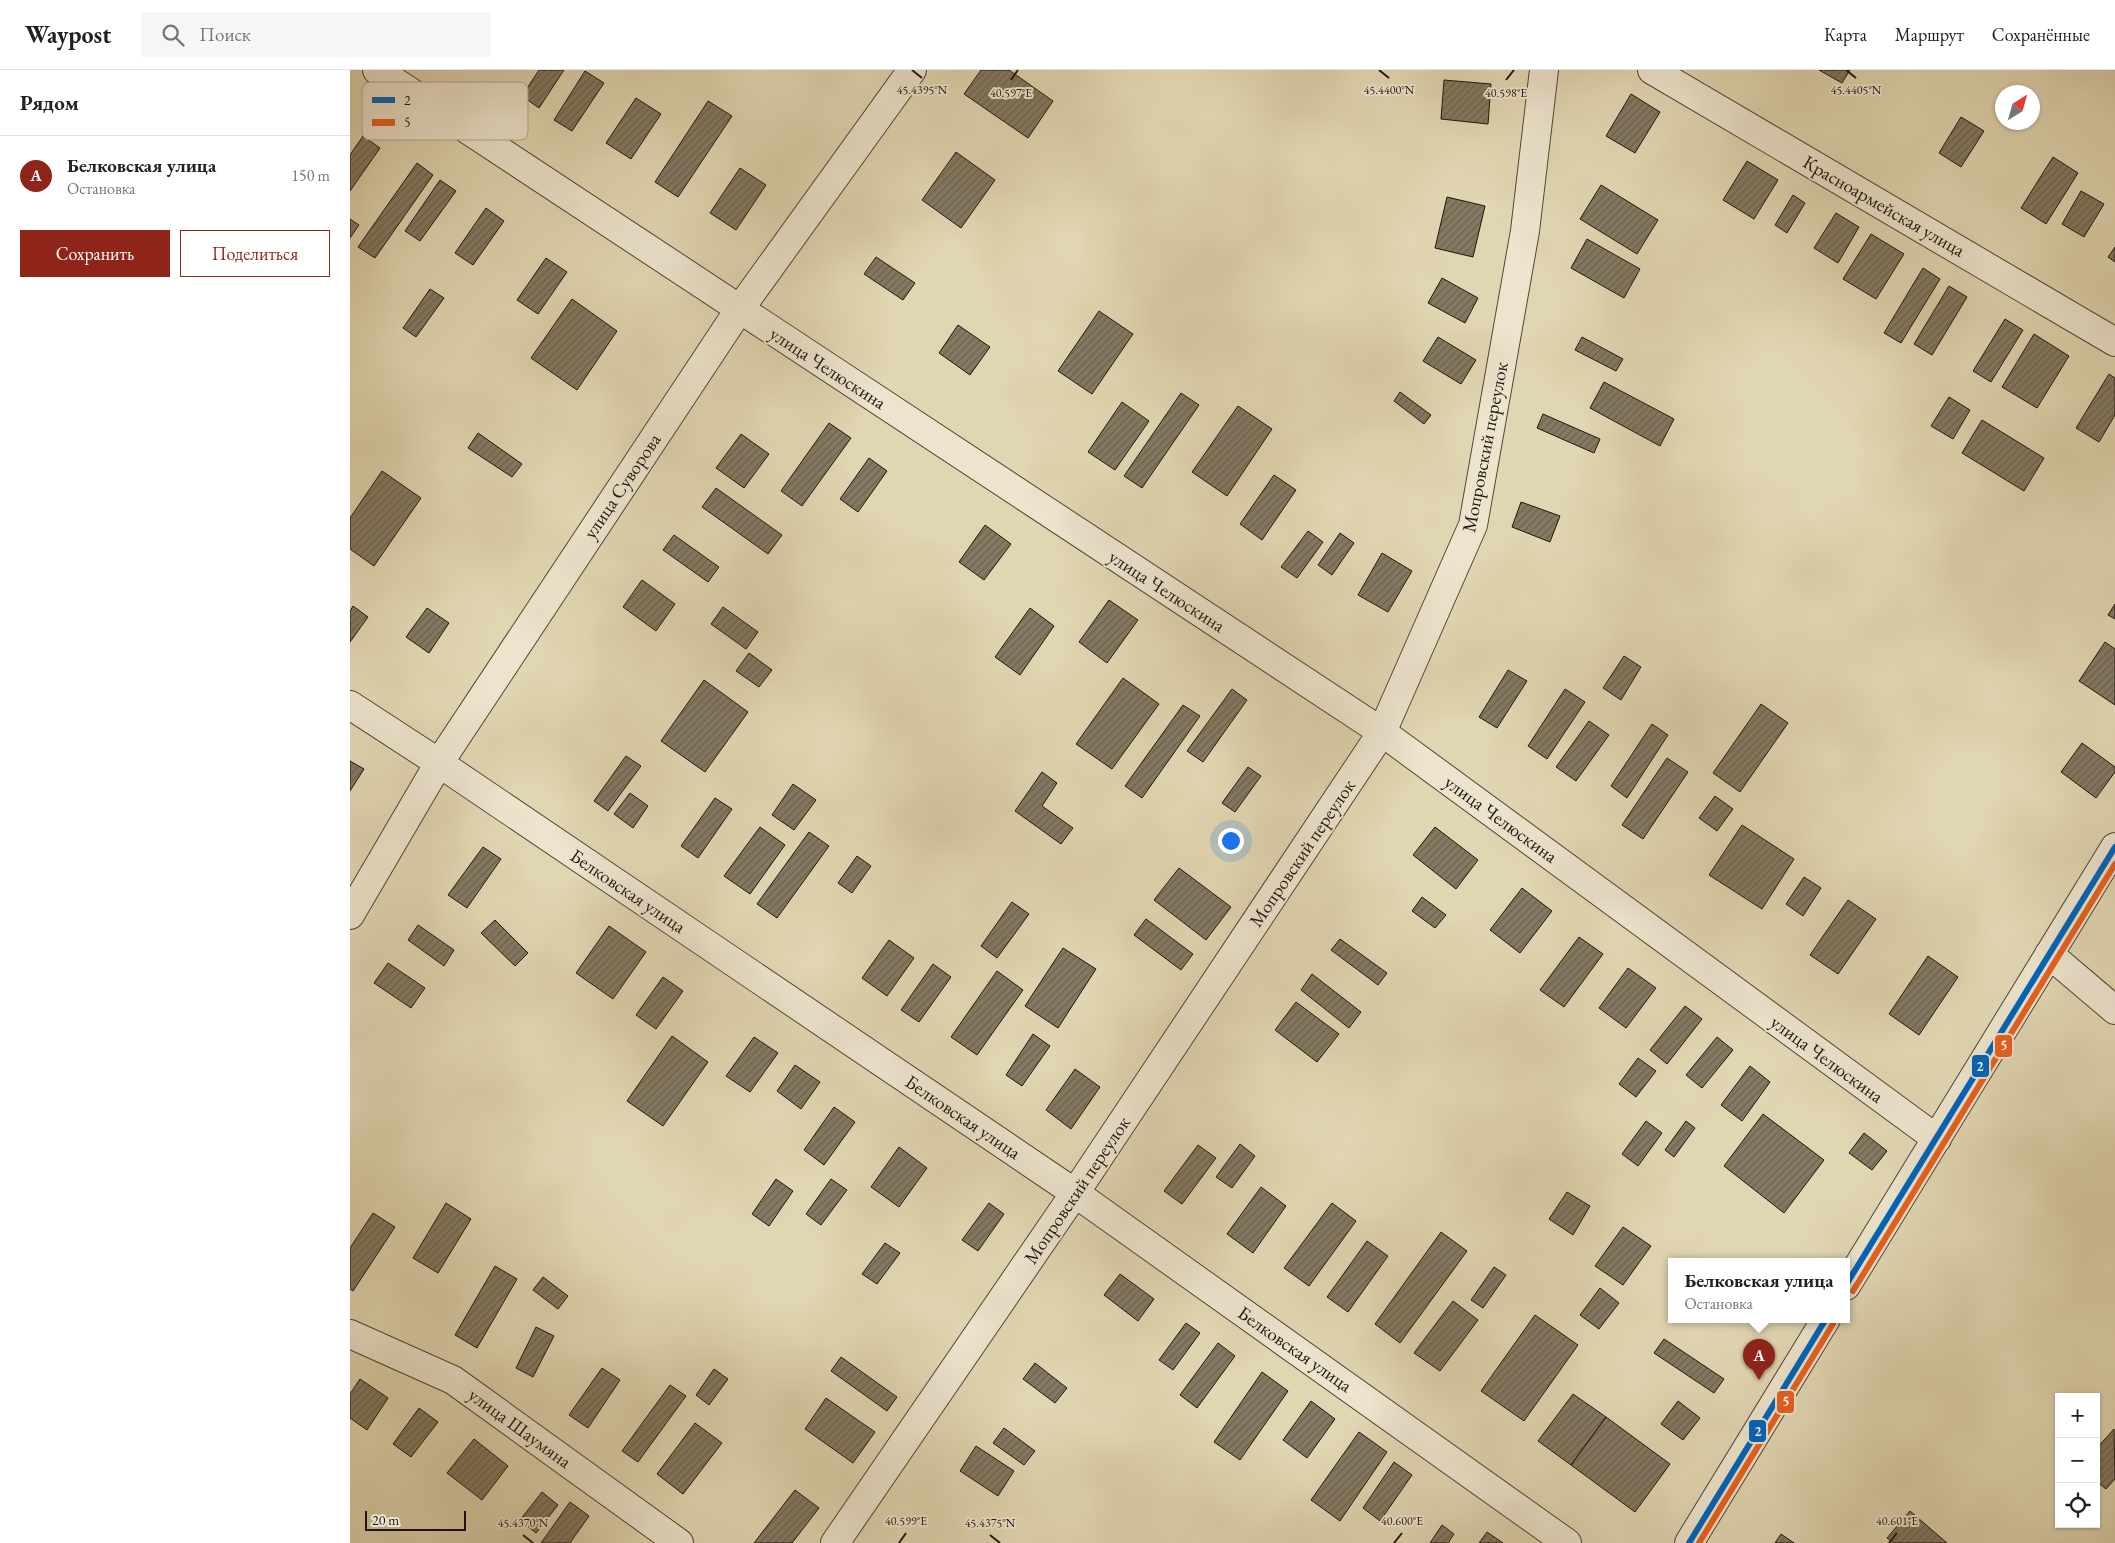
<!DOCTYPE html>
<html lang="ru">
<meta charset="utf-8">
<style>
:root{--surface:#fff;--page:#f6f6f6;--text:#202124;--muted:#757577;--line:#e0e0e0;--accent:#8f2418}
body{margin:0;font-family:"EB Garamond",serif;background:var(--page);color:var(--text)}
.controls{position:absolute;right:15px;bottom:15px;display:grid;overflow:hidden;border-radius:0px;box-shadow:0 1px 4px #0004}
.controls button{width:45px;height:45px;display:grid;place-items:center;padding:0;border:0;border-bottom:1px solid var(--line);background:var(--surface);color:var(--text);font:25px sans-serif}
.compass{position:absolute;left:1645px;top:15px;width:45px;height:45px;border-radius:50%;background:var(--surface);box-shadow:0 1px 4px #0004;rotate:37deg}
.scale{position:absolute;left:15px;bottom:12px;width:101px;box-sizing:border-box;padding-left:5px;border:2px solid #1e160e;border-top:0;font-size:14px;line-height:18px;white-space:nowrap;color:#1e160e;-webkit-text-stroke:4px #ece4cd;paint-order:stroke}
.you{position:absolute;left:880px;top:770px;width:18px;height:18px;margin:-12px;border:4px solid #fff;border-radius:50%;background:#1a73e8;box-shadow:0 0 0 8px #1a73e833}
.badge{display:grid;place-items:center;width:32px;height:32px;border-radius:50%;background:var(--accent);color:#fff;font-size:16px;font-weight:700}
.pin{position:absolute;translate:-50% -41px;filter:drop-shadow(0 1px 2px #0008)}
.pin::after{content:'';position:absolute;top:26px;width:18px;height:15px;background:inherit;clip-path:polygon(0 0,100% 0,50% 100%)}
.popup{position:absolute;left:1318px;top:1188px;width:182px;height:65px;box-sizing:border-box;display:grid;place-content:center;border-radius:0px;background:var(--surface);filter:drop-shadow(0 1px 4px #0005);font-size:16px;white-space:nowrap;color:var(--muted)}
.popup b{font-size:19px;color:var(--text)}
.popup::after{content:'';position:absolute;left:50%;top:100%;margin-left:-10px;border:10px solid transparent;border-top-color:var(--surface)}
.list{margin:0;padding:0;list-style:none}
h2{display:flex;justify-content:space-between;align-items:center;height:65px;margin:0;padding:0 20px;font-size:21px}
h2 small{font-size:16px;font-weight:400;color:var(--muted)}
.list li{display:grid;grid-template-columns:32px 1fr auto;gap:15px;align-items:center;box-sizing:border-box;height:80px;padding:0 20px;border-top:1px solid var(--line)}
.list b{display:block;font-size:19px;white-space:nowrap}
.list p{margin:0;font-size:16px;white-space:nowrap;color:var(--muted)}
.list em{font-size:16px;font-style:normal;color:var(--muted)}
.actions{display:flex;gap:10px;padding:15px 20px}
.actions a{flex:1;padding:11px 0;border:1px solid var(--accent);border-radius:0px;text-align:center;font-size:18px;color:var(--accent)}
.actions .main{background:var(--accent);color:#fff}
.icon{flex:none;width:28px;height:28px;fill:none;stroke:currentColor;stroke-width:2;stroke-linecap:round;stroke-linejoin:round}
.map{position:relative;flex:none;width:1765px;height:1473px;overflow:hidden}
header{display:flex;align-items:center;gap:30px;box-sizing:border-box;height:70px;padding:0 25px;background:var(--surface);border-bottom:1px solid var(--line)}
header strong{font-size:24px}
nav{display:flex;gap:28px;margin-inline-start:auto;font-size:18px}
.search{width:350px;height:45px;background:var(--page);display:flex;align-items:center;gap:12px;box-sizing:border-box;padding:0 18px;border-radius:0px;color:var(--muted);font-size:19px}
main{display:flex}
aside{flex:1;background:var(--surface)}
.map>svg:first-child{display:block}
</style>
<header>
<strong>Waypost</strong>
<div class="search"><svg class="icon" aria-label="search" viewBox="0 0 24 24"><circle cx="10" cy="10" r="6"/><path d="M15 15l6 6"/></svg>Поиск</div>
<nav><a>Карта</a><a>Маршрут</a><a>Сохранённые</a></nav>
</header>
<main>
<aside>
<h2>Рядом<small></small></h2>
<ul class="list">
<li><span class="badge">A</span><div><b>Белковская улица</b><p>Остановка</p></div><em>150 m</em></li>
</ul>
<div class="actions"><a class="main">Сохранить</a><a>Поделиться</a></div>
</aside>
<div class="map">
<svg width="1765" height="1473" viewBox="0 0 1765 1473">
<defs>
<pattern id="building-hatch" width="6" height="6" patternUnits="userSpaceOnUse" patternTransform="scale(1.25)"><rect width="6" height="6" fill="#837a63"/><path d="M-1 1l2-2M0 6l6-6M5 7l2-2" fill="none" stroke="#6b6350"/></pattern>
</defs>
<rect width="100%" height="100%" fill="#e1d6b2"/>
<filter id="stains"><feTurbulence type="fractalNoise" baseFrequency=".004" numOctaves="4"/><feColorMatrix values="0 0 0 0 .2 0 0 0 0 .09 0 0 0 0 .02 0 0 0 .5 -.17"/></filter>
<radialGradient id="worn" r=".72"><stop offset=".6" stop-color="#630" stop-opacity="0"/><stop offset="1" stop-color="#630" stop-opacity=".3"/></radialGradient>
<path fill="url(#building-hatch)" stroke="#1e160e" d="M 189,0 L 214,0 L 189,38 L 172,26 Z
M 631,0 L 659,0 L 703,31 L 678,68 L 614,24 Z
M 1469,0 L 1500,0 L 1492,13 Z
M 235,1 L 254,13 L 222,61 L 204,50 Z
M 1094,10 L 1141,14 L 1138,54 L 1091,49 Z
M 1281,24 L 1310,42 L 1285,83 L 1256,66 Z
M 286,28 L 311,44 L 281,89 L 256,73 Z
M 358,31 L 382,46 L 328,127 L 305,112 Z
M 1611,47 L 1634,61 L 1611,97 L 1589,83 Z
M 13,66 L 30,78 L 0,121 L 0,85 Z
M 606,82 L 645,110 L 611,158 L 572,130 Z
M 1703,87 L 1728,103 L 1696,154 L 1671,138 Z
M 1397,91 L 1428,110 L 1404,149 L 1373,130 Z
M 67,93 L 83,105 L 25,188 L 8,177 Z
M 390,98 L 416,115 L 386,160 L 360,143 Z
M 90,110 L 106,121 L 70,171 L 55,161 Z
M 1251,115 L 1308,150 L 1287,184 L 1230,149 Z
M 1731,121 L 1754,134 L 1734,167 L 1712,154 Z
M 1443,125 L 1455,133 L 1437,163 L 1425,155 Z
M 1097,127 L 1135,136 L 1123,187 L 1085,178 Z
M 136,138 L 154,151 L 123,195 L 105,183 Z
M 1486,143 L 1509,157 L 1488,193 L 1464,178 Z
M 0,149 L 9,155 L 0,168 Z
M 1521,164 L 1554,184 L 1526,229 L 1493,209 Z
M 1237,169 L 1290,199 L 1274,228 L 1221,198 Z
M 1765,177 L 1765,192 L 1758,187 Z
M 526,187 L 565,213 L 553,230 L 514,204 Z
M 196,188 L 217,202 L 188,244 L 167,230 Z
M 1573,198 L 1590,209 L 1551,273 L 1534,263 Z
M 1092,208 L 1128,228 L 1115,253 L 1078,233 Z
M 1599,216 L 1617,227 L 1582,285 L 1564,274 Z
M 80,219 L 94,228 L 66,267 L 53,258 Z
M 222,229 L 267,261 L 227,320 L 181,288 Z
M 749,241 L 783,264 L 742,324 L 708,301 Z
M 1655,249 L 1673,260 L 1641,312 L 1623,301 Z
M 608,255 L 640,277 L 620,305 L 589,283 Z
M 1684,264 L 1719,286 L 1687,338 L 1652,317 Z
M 1088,267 L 1126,290 L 1111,314 L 1073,291 Z
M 1232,267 L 1273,289 L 1266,301 L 1225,280 Z
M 1759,304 L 1765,308 L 1765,345 L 1749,372 L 1726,358 Z
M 1254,312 L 1324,349 L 1310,376 L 1240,338 Z
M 1050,322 L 1081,345 L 1074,354 L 1044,331 Z
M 831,323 L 849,335 L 792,418 L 774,406 Z
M 1599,327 L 1620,340 L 1603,369 L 1581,356 Z
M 772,332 L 799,351 L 765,400 L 738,382 Z
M 888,336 L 922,359 L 877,426 L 842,402 Z
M 1193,344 L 1250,369 L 1244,383 L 1187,358 Z
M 1632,350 L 1694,388 L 1674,421 L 1612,383 Z
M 479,353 L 501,368 L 452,436 L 431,421 Z
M 128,363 L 172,394 L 162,407 L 118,378 Z
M 391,364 L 419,384 L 394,418 L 366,398 Z
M 519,388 L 537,401 L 508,442 L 490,429 Z
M 32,401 L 71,428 L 24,496 L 0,479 L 0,448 Z
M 924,405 L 946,420 L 912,470 L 890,454 Z
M 366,418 L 432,465 L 418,484 L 352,437 Z
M 1171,432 L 1210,446 L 1200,472 L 1162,457 Z
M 635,455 L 661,474 L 634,510 L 609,492 Z
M 958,461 L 973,472 L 947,508 L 931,497 Z
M 990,463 L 1004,473 L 982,505 L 968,495 Z
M 324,465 L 369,497 L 358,512 L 313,480 Z
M 1032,483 L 1062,501 L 1038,542 L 1008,525 Z
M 292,510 L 325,534 L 306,561 L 273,537 Z
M 759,530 L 788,550 L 757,593 L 729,572 Z
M 1765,534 L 1765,549 L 1758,545 Z
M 3,536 L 18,547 L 0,572 L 0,541 Z
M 373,537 L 408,562 L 396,579 L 361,554 Z
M 77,538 L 99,553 L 79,583 L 56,567 Z
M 680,538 L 704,556 L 670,605 L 645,587 Z
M 1755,572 L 1765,579 L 1765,635 L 1729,611 Z
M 399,583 L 422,600 L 409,617 L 386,601 Z
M 1274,586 L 1291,597 L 1271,630 L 1253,618 Z
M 1158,600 L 1177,611 L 1147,658 L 1129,647 Z
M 773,608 L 809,634 L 762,699 L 726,674 Z
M 354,610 L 398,642 L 355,702 L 311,671 Z
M 882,619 L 897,630 L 853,692 L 837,681 Z
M 1215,619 L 1235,632 L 1197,689 L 1178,676 Z
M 1411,634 L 1438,653 L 1390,722 L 1363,703 Z
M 833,635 L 850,646 L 792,728 L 775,716 Z
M 1239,651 L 1259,665 L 1226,711 L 1206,697 Z
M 1302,654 L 1318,665 L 1277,728 L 1261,716 Z
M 1732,673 L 1765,697 L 1765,702 L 1746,728 L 1711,702 Z
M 276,686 L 291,696 L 258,741 L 244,731 Z
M 1317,688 L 1338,702 L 1293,769 L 1272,755 Z
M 0,691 L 14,699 L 0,721 Z
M 898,697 L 911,706 L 885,742 L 872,733 Z
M 692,702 L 707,713 L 692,736 L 723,758 L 711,774 L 665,741 Z
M 443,714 L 466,730 L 444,760 L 422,745 Z
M 280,723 L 298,736 L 283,758 L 264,744 Z
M 1365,726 L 1383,739 L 1367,761 L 1349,748 Z
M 365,728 L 382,739 L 348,788 L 331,776 Z
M 1392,755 L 1444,789 L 1412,839 L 1359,805 Z
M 410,757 L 435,775 L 400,824 L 374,806 Z
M 1085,757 L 1128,790 L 1106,819 L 1063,785 Z
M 459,762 L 479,776 L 427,848 L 407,834 Z
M 133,777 L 151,789 L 117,838 L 98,825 Z
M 507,786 L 521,796 L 502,823 L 488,813 Z
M 829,798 L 881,837 L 856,870 L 804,830 Z
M 1454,807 L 1471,818 L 1453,846 L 1436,834 Z
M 1172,818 L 1202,841 L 1170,883 L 1140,860 Z
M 1072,827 L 1096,845 L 1085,858 L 1062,841 Z
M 1498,830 L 1526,849 L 1488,904 L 1460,885 Z
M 662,832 L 679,844 L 647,888 L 631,876 Z
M 796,849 L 843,884 L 831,900 L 784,865 Z
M 145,850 L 178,883 L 165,896 L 131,863 Z
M 68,855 L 104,880 L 94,896 L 58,870 Z
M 259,856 L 296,882 L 263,929 L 226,903 Z
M 1229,867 L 1253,884 L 1214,937 L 1190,920 Z
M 990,869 L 1037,903 L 1028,915 L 981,880 Z
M 539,870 L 564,888 L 537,926 L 512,908 Z
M 713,878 L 746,899 L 708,958 L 675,936 Z
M 1578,886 L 1608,907 L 1569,965 L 1539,944 Z
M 38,893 L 75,918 L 61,938 L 24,913 Z
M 583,894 L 601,907 L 569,952 L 551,940 Z
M 1278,898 L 1306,918 L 1276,958 L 1249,938 Z
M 647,901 L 673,920 L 627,985 L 601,967 Z
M 962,904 L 1011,942 L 999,958 L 951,920 Z
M 313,907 L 333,921 L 306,959 L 286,945 Z
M 946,932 L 989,964 L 967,992 L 925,960 Z
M 1335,936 L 1352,949 L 1317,994 L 1300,980 Z
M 683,964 L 700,976 L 672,1016 L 656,1005 Z
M 322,966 L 358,992 L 313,1056 L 277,1031 Z
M 404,967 L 428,983 L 400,1022 L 376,1006 Z
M 1367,967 L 1383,980 L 1352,1018 L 1336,1005 Z
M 1288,988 L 1306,1001 L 1286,1027 L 1269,1014 Z
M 445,995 L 470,1012 L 451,1039 L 427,1021 Z
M 1400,996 L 1420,1012 L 1392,1051 L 1371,1035 Z
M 725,999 L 750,1017 L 721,1059 L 696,1040 Z
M 484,1037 L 505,1052 L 474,1095 L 454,1080 Z
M 1413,1044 L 1474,1090 L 1434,1143 L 1374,1096 Z
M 1296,1051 L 1312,1063 L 1288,1096 L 1272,1084 Z
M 1336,1051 L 1345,1058 L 1324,1087 L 1315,1080 Z
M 1514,1063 L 1537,1081 L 1522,1100 L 1499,1083 Z
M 890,1074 L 905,1086 L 882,1118 L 866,1107 Z
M 848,1075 L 866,1088 L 832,1134 L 814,1121 Z
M 549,1077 L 577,1098 L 549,1137 L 521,1117 Z
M 426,1109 L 443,1121 L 419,1156 L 402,1144 Z
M 481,1109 L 497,1120 L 471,1155 L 456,1144 Z
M 911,1117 L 936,1136 L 903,1183 L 877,1164 Z
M 1217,1122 L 1240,1136 L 1223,1165 L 1199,1149 Z
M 96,1133 L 121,1149 L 88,1203 L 63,1188 Z
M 639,1133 L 654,1144 L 628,1181 L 612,1170 Z
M 982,1133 L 1006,1151 L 959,1216 L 934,1198 Z
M 23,1143 L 45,1157 L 3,1221 L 0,1219 L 0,1178 Z
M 1273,1157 L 1301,1176 L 1273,1215 L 1245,1196 Z
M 1091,1162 L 1117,1181 L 1050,1273 L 1025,1254 Z
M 1017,1171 L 1038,1186 L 998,1242 L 977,1227 Z
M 535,1173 L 550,1183 L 527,1214 L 512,1204 Z
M 145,1196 L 167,1209 L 127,1278 L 105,1265 Z
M 1144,1197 L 1156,1205 L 1133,1238 L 1121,1230 Z
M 770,1204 L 804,1229 L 788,1251 L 754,1225 Z
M 193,1207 L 218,1226 L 208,1239 L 183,1220 Z
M 1250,1218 L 1269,1233 L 1249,1259 L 1230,1245 Z
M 1103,1231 L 1128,1250 L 1090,1301 L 1064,1283 Z
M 1185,1245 L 1228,1275 L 1174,1351 L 1131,1321 Z
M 836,1253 L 850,1263 L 823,1300 L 809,1290 Z
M 186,1257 L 204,1266 L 183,1307 L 166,1298 Z
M 1314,1269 L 1374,1309 L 1364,1323 L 1304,1283 Z
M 868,1273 L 885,1286 L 847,1338 L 830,1325 Z
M 491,1287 L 547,1327 L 537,1341 L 481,1301 Z
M 685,1293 L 717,1318 L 705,1333 L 673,1309 Z
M 252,1298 L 270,1310 L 238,1358 L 219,1345 Z
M 364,1299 L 378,1309 L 359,1335 L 346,1325 Z
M 912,1302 L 938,1321 L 890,1390 L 864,1372 Z
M 10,1309 L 38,1328 L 17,1360 L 0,1348 L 0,1324 Z
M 320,1315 L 336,1326 L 288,1392 L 272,1381 Z
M 1223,1324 L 1256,1347 L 1221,1395 L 1188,1371 Z
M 476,1328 L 525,1362 L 503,1393 L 455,1359 Z
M 961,1331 L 985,1349 L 957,1388 L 933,1370 Z
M 1328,1331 L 1350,1348 L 1333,1370 L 1311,1354 Z
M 69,1338 L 88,1352 L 61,1387 L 43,1374 Z
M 1256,1347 L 1320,1394 L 1285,1442 L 1221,1395 Z
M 345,1353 L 372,1373 L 333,1424 L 307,1404 Z
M 654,1358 L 685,1381 L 674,1395 L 643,1373 Z
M 1764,1359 L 1765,1409 L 1756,1419 L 1746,1411 L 1746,1379 Z
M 1009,1362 L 1037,1382 L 990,1451 L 961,1430 Z
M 124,1369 L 158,1396 L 132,1430 L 97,1403 Z
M 626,1376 L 664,1401 L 648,1426 L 610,1401 Z
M 1044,1392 L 1062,1405 L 1030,1451 L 1013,1438 Z
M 445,1420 L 469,1438 L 442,1473 L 404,1473 Z
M 192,1422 L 208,1435 L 186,1463 L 170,1450 Z
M 220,1432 L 239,1446 L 220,1473 L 191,1473 Z
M 1560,1441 L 1597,1473 L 1543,1473 L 1537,1468 Z
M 1092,1455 L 1104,1464 L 1098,1473 L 1080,1473 Z
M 1137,1462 L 1153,1473 L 1129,1473 Z
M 1431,1464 L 1444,1473 L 1425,1473 Z"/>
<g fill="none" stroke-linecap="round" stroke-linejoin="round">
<g stroke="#4f4637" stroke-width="30">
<path id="minor" d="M 27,0 L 1032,662 L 1587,1069
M 1302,0 L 1765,272
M 0,635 L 89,693 L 725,1123 L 1217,1473
M 0,845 L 89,693 L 389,240 L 562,0
M 1699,884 L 1765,940
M 1496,1216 L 1765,777
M 0,1264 L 103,1310 L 329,1473
M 485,1473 L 725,1123 L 1032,662 L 1123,455 L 1175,161 L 1194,0
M 1339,1473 L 1476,1249"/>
</g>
<use href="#minor" stroke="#ece4cd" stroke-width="28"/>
<g stroke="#ece4cd" stroke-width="10">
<path id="bus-1" d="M 1496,1215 L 1765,777
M 1339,1473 L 1476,1249"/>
</g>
<g stroke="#ece4cd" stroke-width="10">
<path id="bus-2" d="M 1503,1221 L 1765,794
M 1349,1473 L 1483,1254"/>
</g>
<use href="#bus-1" stroke="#0065bd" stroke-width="6"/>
<use href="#bus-2" stroke="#e76121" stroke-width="6"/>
</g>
<path fill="none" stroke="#1e160e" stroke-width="2" d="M 562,0 L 572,8M 1029,0 L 1039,8M 1496,0 L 1506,8M 661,10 L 668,0M 1156,10 L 1164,0M 173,1465 L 183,1473M 640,1465 L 650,1473M 549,1473 L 556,1463M 1044,1473 L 1052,1463M 1539,1473 L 1547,1463"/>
<g text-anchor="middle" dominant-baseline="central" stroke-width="4" stroke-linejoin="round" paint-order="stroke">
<g font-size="19" fill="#1e160e" stroke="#ece4cd">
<text transform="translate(1534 136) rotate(30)">Красноармейская улица</text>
<text transform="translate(478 298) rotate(33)">улица Челюскина</text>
<text transform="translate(1135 377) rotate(-79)">Мопровский переулок</text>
<text transform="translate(272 416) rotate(-56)">улица Суворова</text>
<text transform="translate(817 521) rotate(33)">улица Челюскина</text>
<text transform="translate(1151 749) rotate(36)">улица Челюскина</text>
<text transform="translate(952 783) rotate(-56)">Мопровский переулок</text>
<text transform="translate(278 821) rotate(34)">Белковская улица</text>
<text transform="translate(1477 989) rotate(36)">улица Челюскина</text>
<text transform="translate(613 1047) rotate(34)">Белковская улица</text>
<text transform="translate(727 1120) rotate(-56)">Мопровский переулок</text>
<text transform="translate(945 1279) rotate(35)">Белковская улица</text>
<text transform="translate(170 1358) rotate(36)">улица Шаумяна</text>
</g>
</g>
<rect x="12" y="12" width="166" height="58" rx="8" fill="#ece4cd" stroke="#aea694" stroke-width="1"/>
<rect x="22" y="27" width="23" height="6" fill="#0065bd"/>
<rect x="22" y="49" width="23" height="7" fill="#e76121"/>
<g font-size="14" fill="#1e160e">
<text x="54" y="35">2</text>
<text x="54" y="57">5</text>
</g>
<g font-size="12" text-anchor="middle" fill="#1e160e" stroke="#ece4cd" stroke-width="4" stroke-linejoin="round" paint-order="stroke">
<text x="1506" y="24">45.4405°N</text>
<text x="572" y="24">45.4395°N</text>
<text x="1039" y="24">45.4400°N</text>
<text x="661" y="27">40.597°E</text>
<text x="1156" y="27">40.598°E</text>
<text x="556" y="1455">40.599°E</text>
<text x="1052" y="1455">40.600°E</text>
<text x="1547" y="1455">40.601°E</text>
<text x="173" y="1457">45.4370°N</text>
<text x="640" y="1457">45.4375°N</text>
</g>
<g stroke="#ece4cd" stroke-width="2">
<rect x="1644" y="964" width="19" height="24" rx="5" fill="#e76121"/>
<rect x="1621" y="984" width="19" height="24" rx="5" fill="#0065bd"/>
<rect x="1426" y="1320" width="19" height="24" rx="5" fill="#e76121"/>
<rect x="1398" y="1349" width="19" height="24" rx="5" fill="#0065bd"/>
</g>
<g font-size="14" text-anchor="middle" font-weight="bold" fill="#fff">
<text x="1654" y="980">5</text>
<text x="1630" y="1001">2</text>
<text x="1436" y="1336">5</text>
<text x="1408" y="1366">2</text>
</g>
<rect width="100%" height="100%" filter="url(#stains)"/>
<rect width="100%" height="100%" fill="url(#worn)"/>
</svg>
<div class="controls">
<button>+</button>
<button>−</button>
<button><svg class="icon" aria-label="locate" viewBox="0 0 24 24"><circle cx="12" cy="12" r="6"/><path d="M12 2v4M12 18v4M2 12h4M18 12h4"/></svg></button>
</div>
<svg class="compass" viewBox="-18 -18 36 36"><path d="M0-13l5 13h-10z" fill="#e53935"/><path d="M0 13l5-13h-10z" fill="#757577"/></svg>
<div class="scale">20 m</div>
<div class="you"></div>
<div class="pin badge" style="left:1409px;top:1310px">A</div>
<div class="popup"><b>Белковская улица</b>Остановка</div>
</div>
</main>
